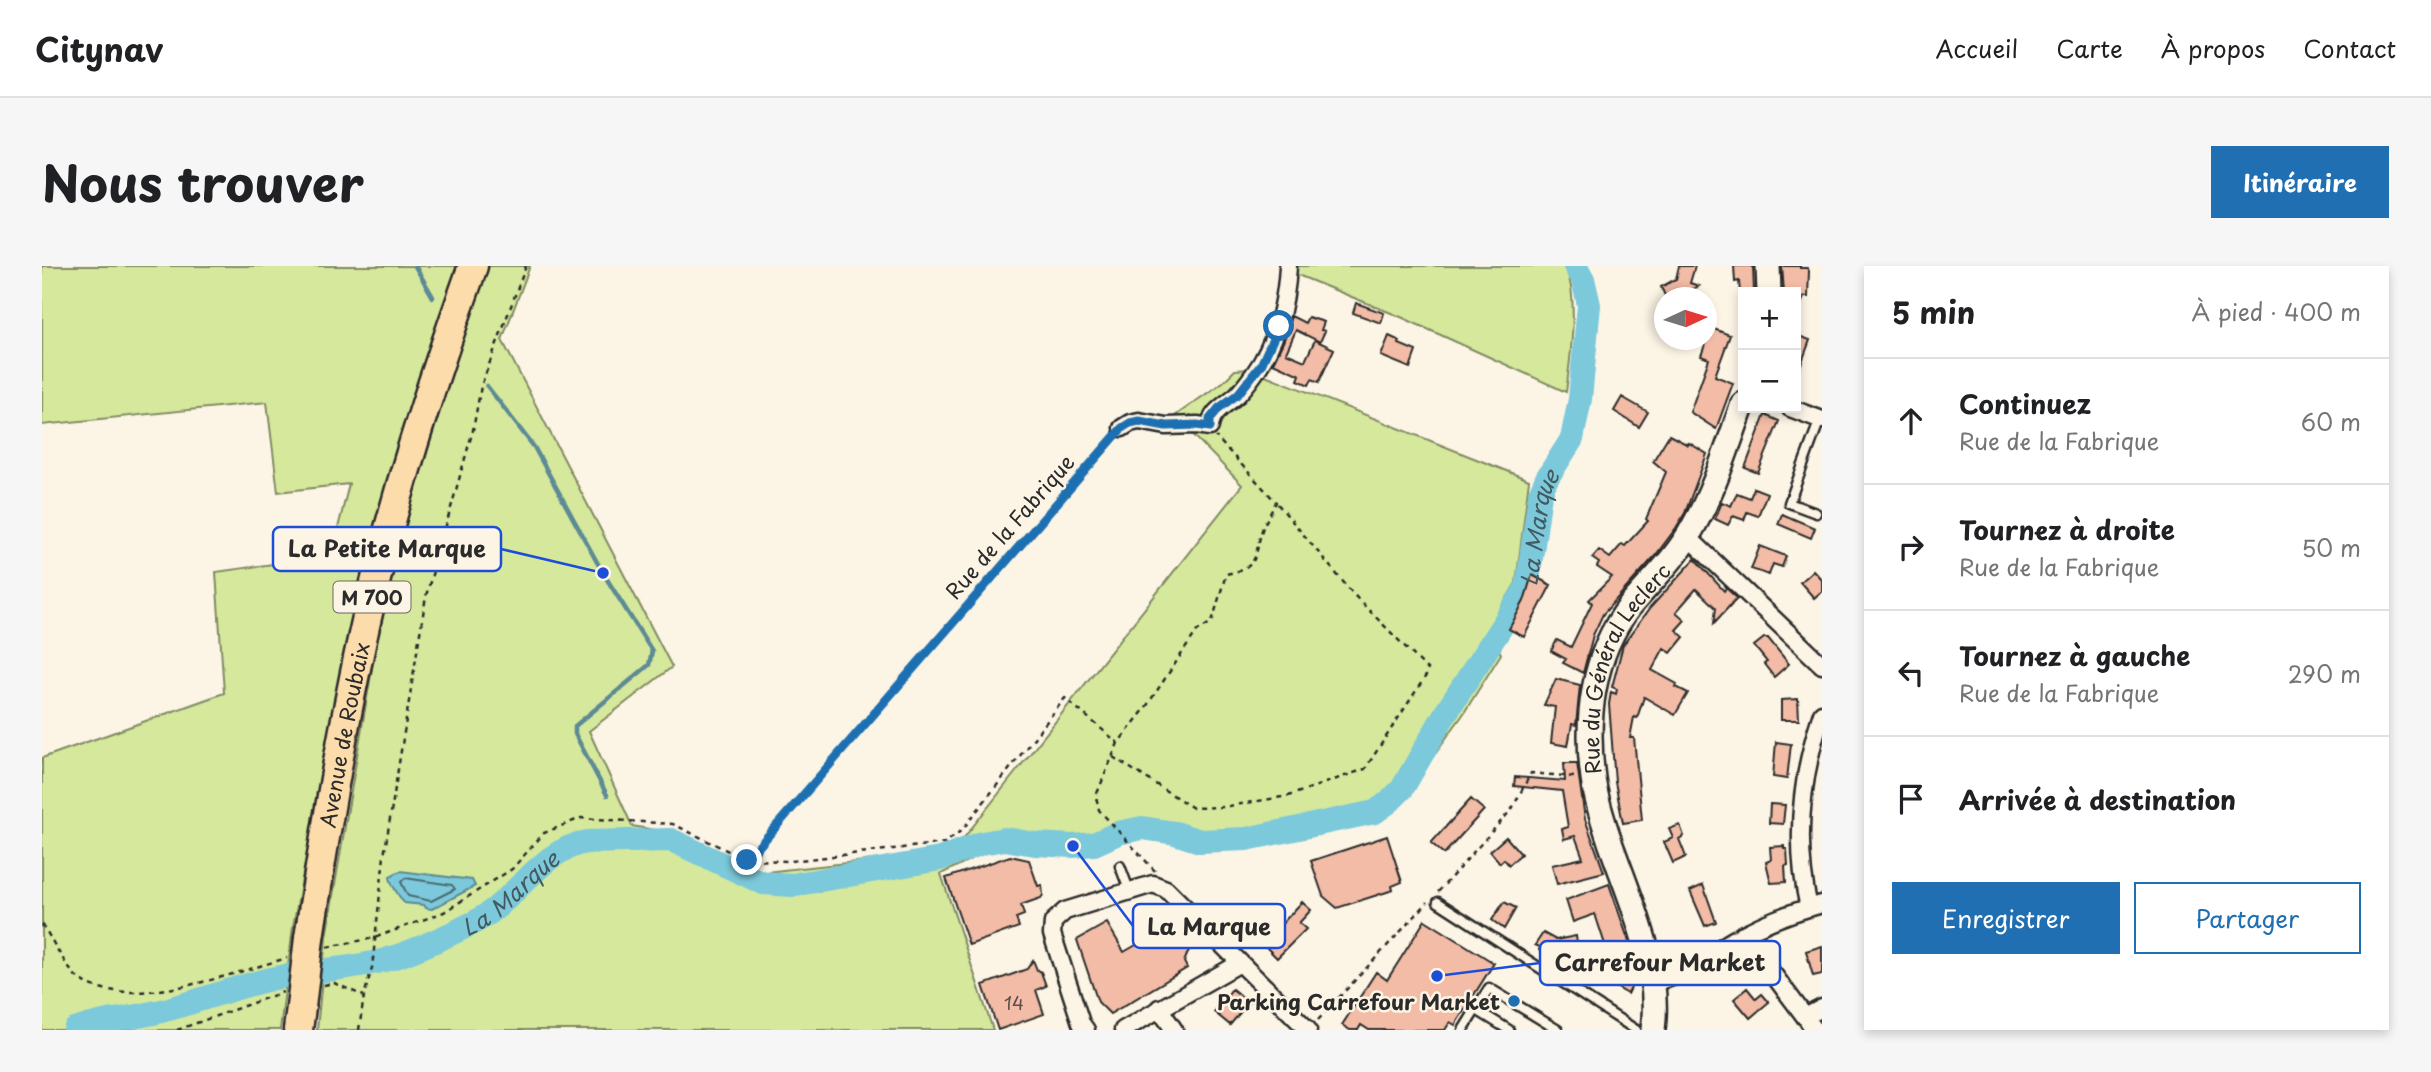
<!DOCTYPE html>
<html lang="fr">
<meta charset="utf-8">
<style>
:root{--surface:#fff;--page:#f6f6f6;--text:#202124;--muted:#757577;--line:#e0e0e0;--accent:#1f6fb2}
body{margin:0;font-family:"Playpen Sans",sans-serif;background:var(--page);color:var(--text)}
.controls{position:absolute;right:21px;top:21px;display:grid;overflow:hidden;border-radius:0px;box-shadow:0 4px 10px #0003}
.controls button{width:63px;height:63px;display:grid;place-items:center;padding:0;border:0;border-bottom:2px solid var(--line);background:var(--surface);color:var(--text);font:35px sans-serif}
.compass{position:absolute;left:1612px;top:21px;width:63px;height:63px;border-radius:50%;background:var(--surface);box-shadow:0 4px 10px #0003;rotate:86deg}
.stop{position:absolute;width:21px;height:21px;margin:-16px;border:5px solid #1f6fb2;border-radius:50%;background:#fff}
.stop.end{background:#1f6fb2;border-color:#fff;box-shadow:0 2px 7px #0008}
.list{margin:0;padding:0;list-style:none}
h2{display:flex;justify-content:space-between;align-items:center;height:91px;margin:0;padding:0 28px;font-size:30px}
h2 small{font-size:23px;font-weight:400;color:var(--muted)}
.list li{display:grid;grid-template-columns:46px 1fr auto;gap:21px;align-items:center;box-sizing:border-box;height:126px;padding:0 28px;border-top:2px solid var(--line)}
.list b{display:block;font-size:26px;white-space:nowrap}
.list p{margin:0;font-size:23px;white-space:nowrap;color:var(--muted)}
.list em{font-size:23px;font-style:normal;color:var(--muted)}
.actions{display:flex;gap:14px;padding:21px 28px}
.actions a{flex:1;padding:16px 0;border:2px solid var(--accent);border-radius:0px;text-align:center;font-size:24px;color:var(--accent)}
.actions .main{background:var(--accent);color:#fff}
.icon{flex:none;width:38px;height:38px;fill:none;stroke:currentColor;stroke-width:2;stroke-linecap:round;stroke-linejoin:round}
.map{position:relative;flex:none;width:1780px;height:764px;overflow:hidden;border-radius:0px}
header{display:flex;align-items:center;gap:42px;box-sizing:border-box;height:98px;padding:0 35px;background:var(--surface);border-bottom:2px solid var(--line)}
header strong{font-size:33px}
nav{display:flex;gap:38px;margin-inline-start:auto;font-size:24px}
.intro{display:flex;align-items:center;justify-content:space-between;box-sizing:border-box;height:168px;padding:0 42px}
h1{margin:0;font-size:49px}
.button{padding:18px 32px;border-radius:0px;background:var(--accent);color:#fff;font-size:24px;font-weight:700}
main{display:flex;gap:42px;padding:0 42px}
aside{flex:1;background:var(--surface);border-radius:0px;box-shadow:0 4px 10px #0003}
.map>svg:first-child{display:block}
</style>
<header>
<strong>Citynav</strong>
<nav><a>Accueil</a><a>Carte</a><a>À propos</a><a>Contact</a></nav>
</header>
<div class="intro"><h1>Nous trouver</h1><a class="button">Itinéraire</a></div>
<main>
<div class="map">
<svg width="1780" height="764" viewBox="0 0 1780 764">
<rect width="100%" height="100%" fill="#fcf5e5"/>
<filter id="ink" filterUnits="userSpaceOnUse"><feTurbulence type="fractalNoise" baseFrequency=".0143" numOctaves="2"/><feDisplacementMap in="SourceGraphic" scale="14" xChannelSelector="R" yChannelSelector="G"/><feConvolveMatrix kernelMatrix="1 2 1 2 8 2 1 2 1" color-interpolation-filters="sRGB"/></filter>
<g filter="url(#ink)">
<path fill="#d6e89c" stroke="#808a64" stroke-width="2" d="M 0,0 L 418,0 L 366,154 L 326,286 L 287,470 L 251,661 L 238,764 L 0,764 L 0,492 L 182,427 L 174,306 L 289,290 L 307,218 L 236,226 L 225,136 L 0,159 Z
M 445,0 L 488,0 L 460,74 L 630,401 L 547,465 L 590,560 L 636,568 L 714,607 L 859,591 L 917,578 L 1200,219 L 1133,150 L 1181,116 L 1193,104 L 1208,103 L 1487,214 L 1474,317 L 1447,361 L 1459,388 L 1420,450 L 1352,544 L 1302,561 L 1171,583 L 1126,571 L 1099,568 L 1022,587 L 951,582 L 899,608 L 951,764 L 275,764 L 284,671 L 333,385 L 358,274 L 431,36 Z
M 1241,0 L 1522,0 C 1538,25 1528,96 1524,126 L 1359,51 L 1241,3 Z"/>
<path fill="#7cc9db" stroke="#5c8a95" stroke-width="2" d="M 358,605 L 430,614 L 433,620 L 390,643 L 384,642 L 382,639 L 362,637 C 357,630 348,618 348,610 Z"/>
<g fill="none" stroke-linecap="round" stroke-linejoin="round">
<path stroke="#4b6a71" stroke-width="2" d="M 363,612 L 410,619 L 413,623 L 389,635 L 366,630 L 359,616 Z"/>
<path stroke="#5c8a95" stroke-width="4.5" d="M 373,0 L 391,31
M 445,120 L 492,181 L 561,307 L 610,385 L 607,399 L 533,460 L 533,468 L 565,529"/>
<path stroke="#7cc9db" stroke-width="24" id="s1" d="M 33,764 C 61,753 87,753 115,746 C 157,736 197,719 238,711 C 272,704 309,703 343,694 C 372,686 403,671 431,657 C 475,635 497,584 545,576 L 629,574 L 721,617 L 750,619 L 898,593 L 940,577 L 963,573 L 993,578 L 1031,580 L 1052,578 L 1076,567 L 1100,562 L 1133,567 L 1158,575 L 1204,573 L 1333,546 L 1347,536 L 1360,523 L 1403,448 L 1485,321 L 1498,228 L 1505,212 L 1530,173 L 1538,133 L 1547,39 L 1541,13 L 1533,0"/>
</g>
<path fill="#f2bca6" stroke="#2b2b2b" stroke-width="2" d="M 1637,0 L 1653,0 L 1648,17 L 1657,20 L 1634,32 L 1624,32 L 1619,21 L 1634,13 Z
M 1692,0 L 1711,0 L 1712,26 L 1701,26 L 1699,40 L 1697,15 L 1693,16 Z
M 1740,0 L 1758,0 L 1758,2 L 1765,2 L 1767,5 L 1766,31 L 1762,31 L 1754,50 L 1754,26 L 1742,26 Z
M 1314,37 L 1342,47 L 1339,57 L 1311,47 Z
M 1249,50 L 1263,57 L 1266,51 L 1282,56 L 1279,64 L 1283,65 L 1278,76 L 1254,64 L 1244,87 L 1263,95 L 1273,74 L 1292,83 L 1277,116 L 1270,113 L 1267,119 L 1256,114 L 1258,109 L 1231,97 L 1242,74 Z
M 1669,62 L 1688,69 L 1673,110 L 1691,117 L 1674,163 L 1648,146 L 1667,93 L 1659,90 Z
M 1754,69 L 1768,74 L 1755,109 L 1754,109 Z
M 1347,70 L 1358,75 L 1357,78 L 1374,85 L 1368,102 L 1339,90 Z
M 1580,131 L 1606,146 L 1597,161 L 1572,145 Z
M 1723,149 L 1737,155 L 1716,207 L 1703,202 Z
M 1627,169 L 1646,179 L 1647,177 L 1665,188 L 1643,247 L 1634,262 L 1613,290 L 1561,348 L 1551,369 L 1541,407 L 1521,397 L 1524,393 L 1509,385 L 1515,374 L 1529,381 L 1550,337 L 1547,334 L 1570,311 L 1555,301 L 1557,297 L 1550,292 L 1557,284 L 1568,292 L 1580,278 L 1583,280 L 1606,255 L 1604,253 L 1624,206 L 1611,195 Z
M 1712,222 L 1725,227 L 1716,250 L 1705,246 L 1702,254 L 1691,250 L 1686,259 L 1673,253 L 1680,236 L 1689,240 L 1695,227 L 1708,232 Z
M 1740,248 L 1773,262 L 1769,272 L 1736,258 Z
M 1718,280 L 1744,290 L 1740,301 L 1731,298 L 1727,309 L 1709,303 Z
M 1653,293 L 1682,325 L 1684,322 L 1695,332 L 1672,357 L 1674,342 L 1654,323 L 1634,346 L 1643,354 L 1634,364 L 1642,371 L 1629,387 L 1622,382 L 1610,404 L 1635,418 L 1634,421 L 1646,427 L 1633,449 L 1602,431 L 1595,452 L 1592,451 L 1588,472 L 1592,472 L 1600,554 L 1581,557 L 1573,516 L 1567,438 L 1569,426 L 1574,428 L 1575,423 L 1570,421 L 1581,379 L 1608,342 Z
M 1771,304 L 1780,314 L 1780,325 L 1772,332 L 1758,316 Z
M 1490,309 L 1509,319 L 1482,371 L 1467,363 L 1482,335 Z
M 1722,372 L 1726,372 L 1747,398 L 1732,411 L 1722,398 L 1725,396 L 1712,380 Z
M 1514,413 L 1538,419 L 1534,459 L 1530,458 L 1526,480 L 1509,477 L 1513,441 L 1502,439 Z
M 1756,433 L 1757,454 L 1739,454 L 1739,434 Z
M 1734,476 L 1749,478 L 1745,513 L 1731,511 Z
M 1522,497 L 1535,497 L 1543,553 L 1562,606 L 1515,618 L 1510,599 L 1541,592 L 1533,570 L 1522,573 L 1520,563 L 1526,561 L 1520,525 L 1472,520 L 1473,511 L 1523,515 Z
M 1429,533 L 1442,544 L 1402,588 L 1389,577 Z
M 1728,538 L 1743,539 L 1741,558 L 1727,557 Z
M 1638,559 L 1642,570 L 1637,573 L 1644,591 L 1631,597 L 1622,576 L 1631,572 L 1627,563 Z
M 1345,570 L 1360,616 L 1350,620 L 1351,624 L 1295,642 L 1281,630 L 1269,595 Z
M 1464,571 L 1479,588 L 1467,599 L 1462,593 L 1458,597 L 1448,585 Z
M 1742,580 L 1742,583 L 1745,583 L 1746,599 L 1743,600 L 1744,616 L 1729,617 L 1724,596 L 1729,594 L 1728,581 Z
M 968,590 L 987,594 L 996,620 L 1000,619 L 1001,629 L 999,632 L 979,639 L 982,649 L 974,652 L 977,661 L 927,679 L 904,612 Z
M 1567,618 L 1587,676 L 1594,711 L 1586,728 L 1558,712 L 1556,716 L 1540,707 L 1551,687 L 1569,697 L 1553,648 L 1531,656 L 1524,634 Z
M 1661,619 L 1674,656 L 1663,660 L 1648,625 Z
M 1260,636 L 1269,644 L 1257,657 L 1264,663 L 1235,692 L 1221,678 Z
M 1462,636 L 1474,642 L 1462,663 L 1450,654 Z
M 1383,654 L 1452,697 L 1413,759 L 1408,756 L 1403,764 L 1327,764 L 1319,759 L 1316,764 L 1308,764 L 1300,759 L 1334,706 L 1345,714 Z
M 1065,657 L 1082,686 L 1127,660 L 1138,674 L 1147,669 L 1147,684 L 1142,696 L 1145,702 L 1068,748 L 1056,736 L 1035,674 Z
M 1501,667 L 1514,674 L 1534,670 L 1539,701 L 1520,691 L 1517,696 L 1497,684 L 1498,681 L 1493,679 Z
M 1780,680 L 1780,708 L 1771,710 L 1764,685 Z
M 991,694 L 995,704 L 999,706 L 1004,720 L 994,724 L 1002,748 L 956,764 L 941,719 L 985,703 Z
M 1705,722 L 1714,733 L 1720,728 L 1727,736 L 1708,752 L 1692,733 Z
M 1190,723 L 1207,736 L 1188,759 L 1172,746 Z"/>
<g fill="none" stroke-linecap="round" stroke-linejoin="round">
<g stroke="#2b2b2b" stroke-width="13">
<path id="lane" d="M 1774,247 L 1747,237 L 1778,153
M 1078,600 L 1087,624
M 1396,636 L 1594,764
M 1433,743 L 1467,764
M 1421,764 L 1447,722 L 1516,764"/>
</g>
<g stroke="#2b2b2b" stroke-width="21">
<path id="street" d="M 1748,142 L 1780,154
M 1080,162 L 1088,157 L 1097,155 L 1124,160 L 1155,159 L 1168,161 C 1169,145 1184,139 1195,129 C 1201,123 1207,115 1212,108 C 1235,76 1244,39 1246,0
M 1646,271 L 1780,399
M 1767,642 C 1752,577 1759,510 1780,447
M 1701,668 L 1773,764
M 1611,716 C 1650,709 1661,691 1693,673 C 1720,657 1750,646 1780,638
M 1117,742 L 1132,764
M 1763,751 L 1780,742
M 1044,764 L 1039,757 L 1010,668 L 1011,656 L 1023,645 L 1111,618 L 1124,623 L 1266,764
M 1081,764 L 1198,697"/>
</g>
<g stroke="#2b2b2b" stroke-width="28">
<g id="secondary">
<path d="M 1726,0 L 1727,26"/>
<path id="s2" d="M 1611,764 C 1619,700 1590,638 1569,579 C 1562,557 1554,536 1551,512 C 1543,453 1550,389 1588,340 C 1610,314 1635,291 1651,261 C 1673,223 1686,178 1701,138"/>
</g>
</g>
<g stroke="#2b2b2b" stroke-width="33">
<g id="highway">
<path id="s3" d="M 267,672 C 283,567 300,463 323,360 C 350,237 389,118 431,0"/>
<path d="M 256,764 L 259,741"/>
</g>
</g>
<path stroke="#2b2b2b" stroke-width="2.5" stroke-dasharray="5 5" stroke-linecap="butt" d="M 1071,491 L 1151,542 L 1181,541 L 1246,530 L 1323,503 L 1387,405 L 1313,330 L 1234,236
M 705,594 L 1070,173
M 1113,605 L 1057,544 L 1054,530 L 1076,477 L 1102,444 L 1155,365 L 1170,356 L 1184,308 C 1220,301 1211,290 1221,261 C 1225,253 1230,244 1234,236 L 1174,171
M 1396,626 L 1470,543 L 1489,507 L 1533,511
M 0,658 C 8,670 26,705 36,712 C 85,747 191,707 245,692
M 285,681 L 332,672 L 402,646 L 470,603 L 502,567 L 539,552 L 631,558 L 705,594 L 749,595 L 903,577 L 920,564 L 1023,432 L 1076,477
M 282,719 L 292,717 L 322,730
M 1276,754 L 1386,636
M 135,764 L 241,726
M 317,764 L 322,730 L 330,702 L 342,590 L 384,330 L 431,164 L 439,120 L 484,0"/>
<use href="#lane" stroke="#fcf5e5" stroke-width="8"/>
<use href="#street" stroke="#fcf5e5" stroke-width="16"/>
<use href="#secondary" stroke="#fcf5e5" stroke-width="23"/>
<use href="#highway" stroke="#fddcac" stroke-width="28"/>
<g stroke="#2b2b2b" stroke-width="33" stroke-linecap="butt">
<path id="highway-bridge" d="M 259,741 L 267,672"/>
</g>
<use href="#highway-bridge" stroke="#fddcac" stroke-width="28"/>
</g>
</g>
<g fill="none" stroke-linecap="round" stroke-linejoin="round" filter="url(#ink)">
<path stroke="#1f6fb2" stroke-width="9" d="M 705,594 L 1080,162 L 1088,157 L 1097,155 L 1124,160 L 1155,159 L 1168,161 L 1168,153 L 1177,142 L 1196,128 L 1219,99 L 1237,60"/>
</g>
<circle fill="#1f6fb2" stroke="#fcf5e5" stroke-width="2.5" cx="1472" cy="735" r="7"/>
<g text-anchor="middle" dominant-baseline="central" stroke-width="5" stroke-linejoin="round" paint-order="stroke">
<g font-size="18" fill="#5d4f4a">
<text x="972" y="736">14</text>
</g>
<rect fill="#fcf5e5" stroke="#6a6863" stroke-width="2" x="291.5" y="315.5" width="77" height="31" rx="5"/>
<g font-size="19" font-weight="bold" fill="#2b2b2b">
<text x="330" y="331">M 700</text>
</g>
<g font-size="21" fill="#2b2b2b" stroke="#fcf5e5">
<text transform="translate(967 260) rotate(-49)">Rue de la Fabrique</text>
<text stroke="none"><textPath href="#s2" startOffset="380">Rue du Général Leclerc</textPath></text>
<text stroke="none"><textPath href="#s3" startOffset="206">Avenue de Roubaix</textPath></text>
</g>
<g font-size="21" font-weight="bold" fill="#2b2b2b" stroke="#fcf5e5" text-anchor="end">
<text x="1458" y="735">Parking Carrefour Market</text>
</g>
<g font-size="23" font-style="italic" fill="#435a60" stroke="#fcf5e5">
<text stroke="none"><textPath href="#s1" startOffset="1701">La Marque</textPath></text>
<text stroke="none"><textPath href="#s1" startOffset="462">La Marque</textPath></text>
</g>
</g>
<path fill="none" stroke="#1d4ed8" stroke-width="2.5" d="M561 307L459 283M1031 580L1091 660M1395 710L1498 697"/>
<g fill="#1d4ed8" stroke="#fcf5e5" stroke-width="2.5">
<circle cx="561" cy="307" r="7"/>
<circle cx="1031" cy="580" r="7"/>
<circle cx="1395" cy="710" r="7"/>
</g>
<g fill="#fcf5e5" stroke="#1d4ed8" stroke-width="2.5">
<rect x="231" y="261" width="228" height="44" rx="7"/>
<rect x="1091" y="638" width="152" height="44" rx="7"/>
<rect x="1498" y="675" width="240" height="44" rx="7"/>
</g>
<g font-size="23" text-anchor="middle" font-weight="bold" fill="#2b2b2b">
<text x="345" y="291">La Petite Marque</text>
<text x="1167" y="669">La Marque</text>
<text x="1618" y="705">Carrefour Market</text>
</g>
</svg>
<div class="controls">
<button>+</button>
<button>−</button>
</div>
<svg class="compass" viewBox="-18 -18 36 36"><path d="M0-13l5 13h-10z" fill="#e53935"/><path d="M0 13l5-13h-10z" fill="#757577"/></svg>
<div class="stop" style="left:1237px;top:60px"></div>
<div class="stop end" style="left:705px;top:594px"></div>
</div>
<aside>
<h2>5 min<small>À pied · 400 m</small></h2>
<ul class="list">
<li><svg class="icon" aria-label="ahead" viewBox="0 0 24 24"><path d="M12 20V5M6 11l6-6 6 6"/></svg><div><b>Continuez</b><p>Rue de la Fabrique</p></div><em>60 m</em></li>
<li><svg class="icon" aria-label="right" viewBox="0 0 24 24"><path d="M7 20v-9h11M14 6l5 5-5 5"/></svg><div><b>Tournez à droite</b><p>Rue de la Fabrique</p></div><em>50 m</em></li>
<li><svg class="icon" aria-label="left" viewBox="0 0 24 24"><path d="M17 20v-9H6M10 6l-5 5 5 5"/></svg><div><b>Tournez à gauche</b><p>Rue de la Fabrique</p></div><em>290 m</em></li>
<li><svg class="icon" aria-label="arrive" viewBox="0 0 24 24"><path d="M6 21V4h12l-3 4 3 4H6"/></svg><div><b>Arrivée à destination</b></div></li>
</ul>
<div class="actions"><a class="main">Enregistrer</a><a>Partager</a></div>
</aside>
</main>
